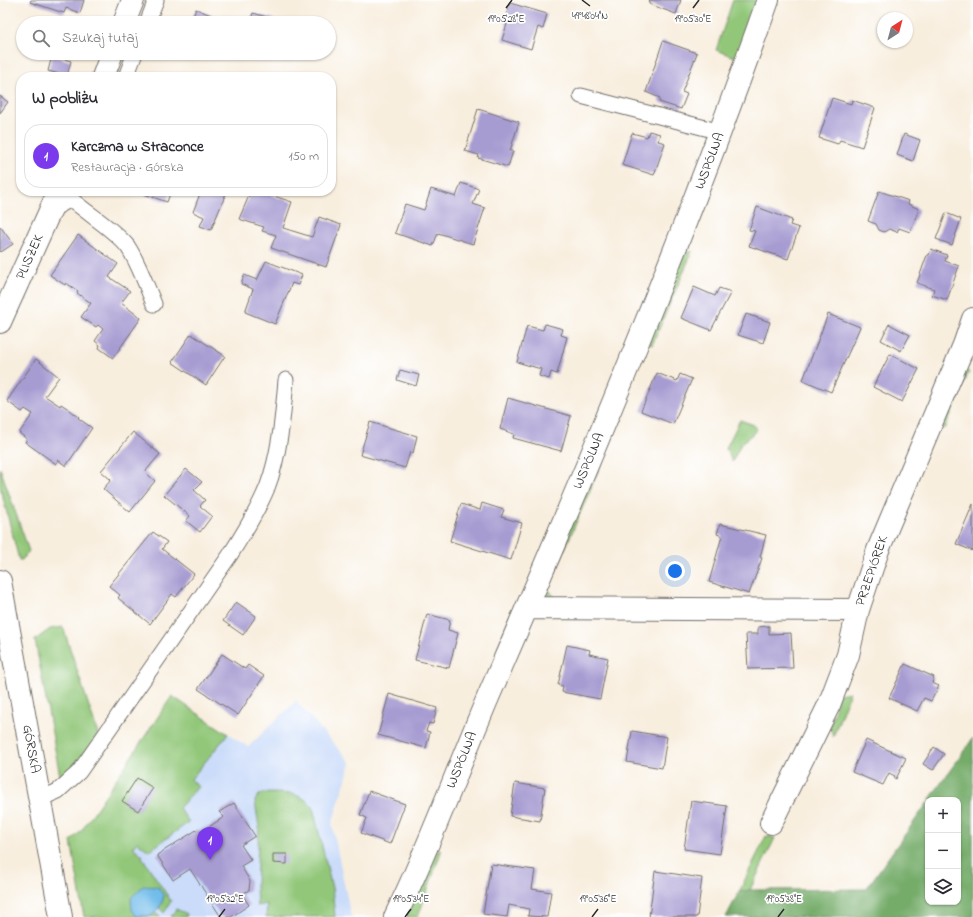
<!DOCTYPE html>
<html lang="pl">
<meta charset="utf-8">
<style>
:root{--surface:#fff;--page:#f7f7f7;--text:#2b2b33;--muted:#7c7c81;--line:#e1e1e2;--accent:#7c3aed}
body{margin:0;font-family:"Indie Flower",sans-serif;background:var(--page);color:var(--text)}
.controls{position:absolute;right:12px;bottom:12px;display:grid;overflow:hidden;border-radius:8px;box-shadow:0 1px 3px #0004}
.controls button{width:36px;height:36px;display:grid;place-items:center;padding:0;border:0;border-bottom:1px solid var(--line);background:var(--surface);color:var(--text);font:20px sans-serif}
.compass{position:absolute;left:877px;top:12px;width:36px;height:36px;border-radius:50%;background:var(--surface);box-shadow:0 1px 3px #0004;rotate:36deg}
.you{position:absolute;left:675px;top:571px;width:14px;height:14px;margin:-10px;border:3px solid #fff;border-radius:50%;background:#1a73e8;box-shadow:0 0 0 6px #1a73e833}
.badge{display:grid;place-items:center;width:26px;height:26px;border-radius:50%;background:var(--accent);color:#fff;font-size:13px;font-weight:700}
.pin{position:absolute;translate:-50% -33px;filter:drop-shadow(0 1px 2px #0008)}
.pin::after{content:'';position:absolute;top:21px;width:14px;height:12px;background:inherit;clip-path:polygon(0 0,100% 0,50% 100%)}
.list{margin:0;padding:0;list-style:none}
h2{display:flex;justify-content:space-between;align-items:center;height:52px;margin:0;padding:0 16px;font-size:17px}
h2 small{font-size:13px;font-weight:400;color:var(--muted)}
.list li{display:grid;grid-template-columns:26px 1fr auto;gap:12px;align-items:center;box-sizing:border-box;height:64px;margin:0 8px 8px;padding:0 8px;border:1px solid var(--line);border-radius:16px}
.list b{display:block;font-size:15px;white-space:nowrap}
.list p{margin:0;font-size:13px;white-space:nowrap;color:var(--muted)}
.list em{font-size:13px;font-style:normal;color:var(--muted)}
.icon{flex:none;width:22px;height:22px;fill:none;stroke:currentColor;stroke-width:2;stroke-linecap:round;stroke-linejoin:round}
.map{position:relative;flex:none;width:973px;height:917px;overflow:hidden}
.search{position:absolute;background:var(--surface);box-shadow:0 1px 3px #0004;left:16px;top:16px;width:320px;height:44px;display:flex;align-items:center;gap:10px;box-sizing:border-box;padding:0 14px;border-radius:22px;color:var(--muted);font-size:15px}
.panel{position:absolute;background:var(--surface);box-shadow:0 1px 3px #0004;left:16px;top:72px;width:320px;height:124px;border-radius:16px}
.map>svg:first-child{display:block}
</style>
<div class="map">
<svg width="973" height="917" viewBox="0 0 973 917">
<rect width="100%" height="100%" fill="#fff"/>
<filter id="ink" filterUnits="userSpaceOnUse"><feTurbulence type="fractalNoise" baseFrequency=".025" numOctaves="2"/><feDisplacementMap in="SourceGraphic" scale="8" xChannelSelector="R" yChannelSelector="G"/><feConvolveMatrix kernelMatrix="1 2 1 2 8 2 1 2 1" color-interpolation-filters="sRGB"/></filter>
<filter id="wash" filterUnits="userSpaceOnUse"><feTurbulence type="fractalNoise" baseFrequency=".012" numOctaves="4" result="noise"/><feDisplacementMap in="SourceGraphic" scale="16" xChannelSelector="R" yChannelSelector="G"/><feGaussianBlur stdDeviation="0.9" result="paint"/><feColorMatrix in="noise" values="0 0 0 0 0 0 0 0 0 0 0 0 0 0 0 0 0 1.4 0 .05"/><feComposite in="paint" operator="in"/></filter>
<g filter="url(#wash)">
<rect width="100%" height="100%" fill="#f8eede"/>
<path fill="#cadcf9" d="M 172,696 L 248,747 L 296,701 L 351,763 L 332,824 L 351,917 L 84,917 L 71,841 L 82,830 Z"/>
<path fill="#92c779" stroke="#5e7952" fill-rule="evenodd" d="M 733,0 L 754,0 L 759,3 L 740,59 L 716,50 Z
M 692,251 L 687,264 L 652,345 L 647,343 L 683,255 Z
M 962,369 L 969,372 L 945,428 L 935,427 Z
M 616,411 L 620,419 L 548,589 L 558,601 L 547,601 L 543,596 Z
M 740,420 L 754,425 L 757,430 L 741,444 L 732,462 L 726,448 Z
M 0,468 L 29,551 L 22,560 L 19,560 L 0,486 Z
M 63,627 L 99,737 L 61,782 L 35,640 L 50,629 Z
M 850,692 L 833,737 L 830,726 L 839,694 Z
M 172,696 L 228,734 L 191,779 L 198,787 L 179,808 L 189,822 L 149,851 L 137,842 L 133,847 L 143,856 L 142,857 L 171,901 L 164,913 L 159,908 L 164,896 L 152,916 L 155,913 L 161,917 L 84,917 L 71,841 L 82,830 ZM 137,778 L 152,788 L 138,811 L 122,801 Z
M 263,793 C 283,794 301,790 313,808 L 332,888 L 335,917 L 266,917 L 267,904 L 257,906 L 256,884 L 259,827 L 255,801 L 258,796 Z
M 766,836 L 775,838 L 750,890 L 739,892 Z
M 442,849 L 418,917 L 403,917 L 433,853 Z
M 176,909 L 187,914 L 186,917 L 171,917 Z"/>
<path fill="#75ac69" stroke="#506c4a" d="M 973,738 L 973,917 L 726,917 L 739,892 L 750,890 L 866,889 L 928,802 L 928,902 L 958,902 L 958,800 L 929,800 Z"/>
<path fill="#71bcea" stroke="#4e748a" d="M 143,886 L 158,887 L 164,896 L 161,905 L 152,916 L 136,916 L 132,910 L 131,898 Z"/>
<g id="blocks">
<path fill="#a79cd2" d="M 31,0 L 84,0 L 80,13 L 66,8 L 64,13 L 30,2 Z
M 650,0 L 681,0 L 676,14 L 649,4 Z
M 510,3 L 547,14 L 543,29 L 538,27 L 531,49 L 502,40 L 507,24 L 504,23 Z
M 196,9 L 221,19 L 219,23 L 190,23 Z
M 253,13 L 274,19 L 273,23 L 250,23 Z
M 663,41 L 697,53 L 682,92 L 687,94 L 681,109 L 659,102 L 660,98 L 646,92 Z
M 52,56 L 71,61 L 67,76 L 48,71 Z
M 0,96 L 8,102 L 0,113 Z
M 832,98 L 851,104 L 852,100 L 875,108 L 862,147 L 840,140 L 838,144 L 819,138 Z
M 478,109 L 519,122 L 510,151 L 513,151 L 508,167 L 478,158 L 479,155 L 465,151 Z
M 649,131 L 660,134 L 658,141 L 665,143 L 654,175 L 622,165 L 632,133 L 647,137 Z
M 904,134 L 920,140 L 913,161 L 897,155 Z
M 461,183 L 479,189 L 473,204 L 485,208 L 473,244 L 438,233 L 433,246 L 395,233 L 405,204 L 424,210 L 431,189 L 456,197 Z
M 135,191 L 171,191 L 167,202 Z
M 201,191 L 227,191 L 211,230 L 200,226 L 204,217 L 193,212 Z
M 251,191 L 259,191 L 292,202 L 283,228 L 312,237 L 319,217 L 341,225 L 326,267 L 271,248 L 276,235 L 262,231 L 264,227 L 239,219 Z
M 879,191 L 909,201 L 908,204 L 919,209 L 910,232 L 899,228 L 897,232 L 889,229 L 884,232 L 879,230 L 876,224 L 868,221 Z
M 757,207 L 792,220 L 790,225 L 799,228 L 788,259 L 749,246 L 755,231 L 749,230 Z
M 946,213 L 961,219 L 952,245 L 936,239 Z
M 0,226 L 13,244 L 1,252 L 0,251 Z
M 78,235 L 118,264 L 109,277 L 130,291 L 121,303 L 141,318 L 113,358 L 99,348 L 100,345 L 95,341 L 103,329 L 98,325 L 96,327 L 81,317 L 91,303 L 77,293 L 78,291 L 66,283 L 65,285 L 50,275 Z
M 931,249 L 947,255 L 945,261 L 959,266 L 947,300 L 932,295 L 934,289 L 917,283 L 927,255 L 929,255 Z
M 266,261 L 302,275 L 298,285 L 292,283 L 275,324 L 245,312 L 253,289 L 241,284 L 244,275 L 257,280 Z
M 694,287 L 715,296 L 719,288 L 731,292 L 711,330 L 681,318 Z
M 746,314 L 770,322 L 763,343 L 738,335 Z
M 828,314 L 860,327 L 831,392 L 803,380 Z
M 545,324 L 563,329 L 561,335 L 567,337 L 557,374 L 551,372 L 549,379 L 539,376 L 541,369 L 517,362 L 527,326 L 543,330 Z
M 889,324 L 910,335 L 901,351 L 881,340 Z
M 191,334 L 225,356 L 206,385 L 172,362 Z
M 890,354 L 919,369 L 902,402 L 873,387 Z
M 36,359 L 59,377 L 45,396 L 60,406 L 61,404 L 70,410 L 79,417 L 78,418 L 92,428 L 66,466 L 58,460 L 56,464 L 25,442 L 27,439 L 19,433 L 33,414 L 25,409 L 22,412 L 7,401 Z
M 400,370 L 419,375 L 416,386 L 397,380 Z
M 657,373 L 677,381 L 680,374 L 692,379 L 673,424 L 641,411 Z
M 508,398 L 571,416 L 561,451 L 513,438 L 514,434 L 500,429 Z
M 370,422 L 417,436 L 413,453 L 410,452 L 405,468 L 360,455 Z
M 133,432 L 160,454 L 145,472 L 155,481 L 130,512 L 103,489 L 111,480 L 101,471 Z
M 186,469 L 202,482 L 194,490 L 205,500 L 200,506 L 212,516 L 200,532 L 186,521 L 190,516 L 164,495 Z
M 482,503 L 504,510 L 501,517 L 522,523 L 511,560 L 450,541 L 461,504 L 480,510 Z
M 973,504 L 973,551 L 956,544 Z
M 720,524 L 766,535 L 760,557 L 762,558 L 749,594 L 709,582 L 722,536 L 717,534 Z
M 153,532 L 167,542 L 162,549 L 194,574 L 176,597 L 172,594 L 150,624 L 118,598 L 120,595 L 109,586 Z
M 236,602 L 256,616 L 243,635 L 223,621 Z
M 427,614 L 450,620 L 448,630 L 458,633 L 449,668 L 415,660 Z
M 769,626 L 769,634 L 791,633 L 793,668 L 748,669 L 746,634 L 758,634 L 758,627 Z
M 567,645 L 590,650 L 589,654 L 608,658 L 600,699 L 562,692 L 563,686 L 558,685 Z
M 222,654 L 245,669 L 248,665 L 264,676 L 238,715 L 198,689 Z
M 905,664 L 934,677 L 932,683 L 939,686 L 931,701 L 924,698 L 917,711 L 889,698 Z
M 389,694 L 437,708 L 433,724 L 429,723 L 426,731 L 430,732 L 426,748 L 378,735 Z
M 632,731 L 667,737 L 662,768 L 627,762 Z
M 866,740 L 906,758 L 896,779 L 894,778 L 895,776 L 889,773 L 883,785 L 852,772 Z
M 934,747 L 944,754 L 933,770 L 923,764 Z
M 137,778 L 153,788 L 138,811 L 122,801 Z
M 515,783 L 545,788 L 540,821 L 510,816 Z
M 369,791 L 405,804 L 390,844 L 361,833 L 367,818 L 360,815 Z
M 691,801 L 727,806 L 720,854 L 684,849 Z
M 234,803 L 255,836 L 241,845 L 251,860 L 241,866 L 250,881 L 249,890 L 242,894 L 249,905 L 231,917 L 221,917 L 190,869 L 173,880 L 157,855 L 198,829 L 201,832 L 224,817 L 219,812 Z
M 273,854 L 287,854 L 287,864 L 273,863 Z
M 491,864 L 535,870 L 532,889 L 551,892 L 547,917 L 528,916 L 529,909 L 509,905 L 507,917 L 483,914 Z
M 655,871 L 702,878 L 697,917 L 649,917 Z"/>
</g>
</g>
<g filter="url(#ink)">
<use href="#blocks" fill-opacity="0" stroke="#736f6a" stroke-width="1"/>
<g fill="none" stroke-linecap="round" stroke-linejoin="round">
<g stroke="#736f6a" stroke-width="17">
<path id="lane" d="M 147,23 L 156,0
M 126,77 L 135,53
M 581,96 L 721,132
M 51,210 L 71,199 C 88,214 115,230 128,247 C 139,264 146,285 154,304
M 40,799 L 58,791 L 79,772 L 230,555 C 244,533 257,512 267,488 C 280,454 283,415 286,380"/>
</g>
<g stroke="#736f6a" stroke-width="24">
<path id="street" d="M 124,23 L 133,0
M 103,77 L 112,53
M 0,322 L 59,191
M 527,608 L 858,610
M 771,823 L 829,705 L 848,655 L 858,610 L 878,550 L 964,345 L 973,319
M 395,917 C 433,840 461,758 496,679 C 593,455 687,230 768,0"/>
</g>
<g stroke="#736f6a" stroke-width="24">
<path id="secondary" d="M 0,581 L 61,917"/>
</g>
<use href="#lane" stroke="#fff" stroke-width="15"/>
<use href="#street" stroke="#fff" stroke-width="22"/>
<use href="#secondary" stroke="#fff" stroke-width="22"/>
</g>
</g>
<path fill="none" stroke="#2b2b2b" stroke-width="1.5" d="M 582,0 L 590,6M 506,8 L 512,0M 693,8 L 699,0M 219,917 L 225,909M 405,917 L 411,909M 592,917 L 598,909M 778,917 L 784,909"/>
<g text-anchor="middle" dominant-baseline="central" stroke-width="3.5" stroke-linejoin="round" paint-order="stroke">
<g font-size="14" fill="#2b2b2b" stroke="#fff">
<text transform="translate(710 161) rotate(-69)">WSPÓLNA</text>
<text transform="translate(30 257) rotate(-66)">PLISZEK</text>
<text transform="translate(589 461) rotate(-67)">WSPÓLNA</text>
<text transform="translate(872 571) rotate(-71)">PRZEPIÓREK</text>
<text transform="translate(31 749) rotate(80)">GÓRSKA</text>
<text transform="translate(462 760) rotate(-68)">WSPÓLNA</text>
</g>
</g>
<g font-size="10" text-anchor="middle" fill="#2b2b2b" stroke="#fff" stroke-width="3.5" stroke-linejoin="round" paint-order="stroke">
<text x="590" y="19">49°48'04"N</text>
<text x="506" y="22">19°05'28"E</text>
<text x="693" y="22">19°05'30"E</text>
<text x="225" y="902">19°05'32"E</text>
<text x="411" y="902">19°05'34"E</text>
<text x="598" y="902">19°05'36"E</text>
<text x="784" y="902">19°05'38"E</text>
</g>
</svg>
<div class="controls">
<button>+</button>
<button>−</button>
<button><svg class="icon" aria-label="layers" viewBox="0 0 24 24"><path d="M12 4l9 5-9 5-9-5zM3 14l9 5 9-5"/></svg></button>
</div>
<svg class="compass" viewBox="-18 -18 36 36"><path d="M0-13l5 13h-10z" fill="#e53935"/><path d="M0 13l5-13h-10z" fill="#7c7c81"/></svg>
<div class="you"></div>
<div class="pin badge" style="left:210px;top:860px">1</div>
<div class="search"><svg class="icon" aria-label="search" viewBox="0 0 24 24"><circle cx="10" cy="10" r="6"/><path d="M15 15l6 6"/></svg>Szukaj tutaj</div>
<section class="panel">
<h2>W pobliżu<small></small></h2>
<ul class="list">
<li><span class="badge">1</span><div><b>Karczma w Straconce</b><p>Restauracja · Górska</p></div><em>150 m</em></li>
</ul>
</section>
</div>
